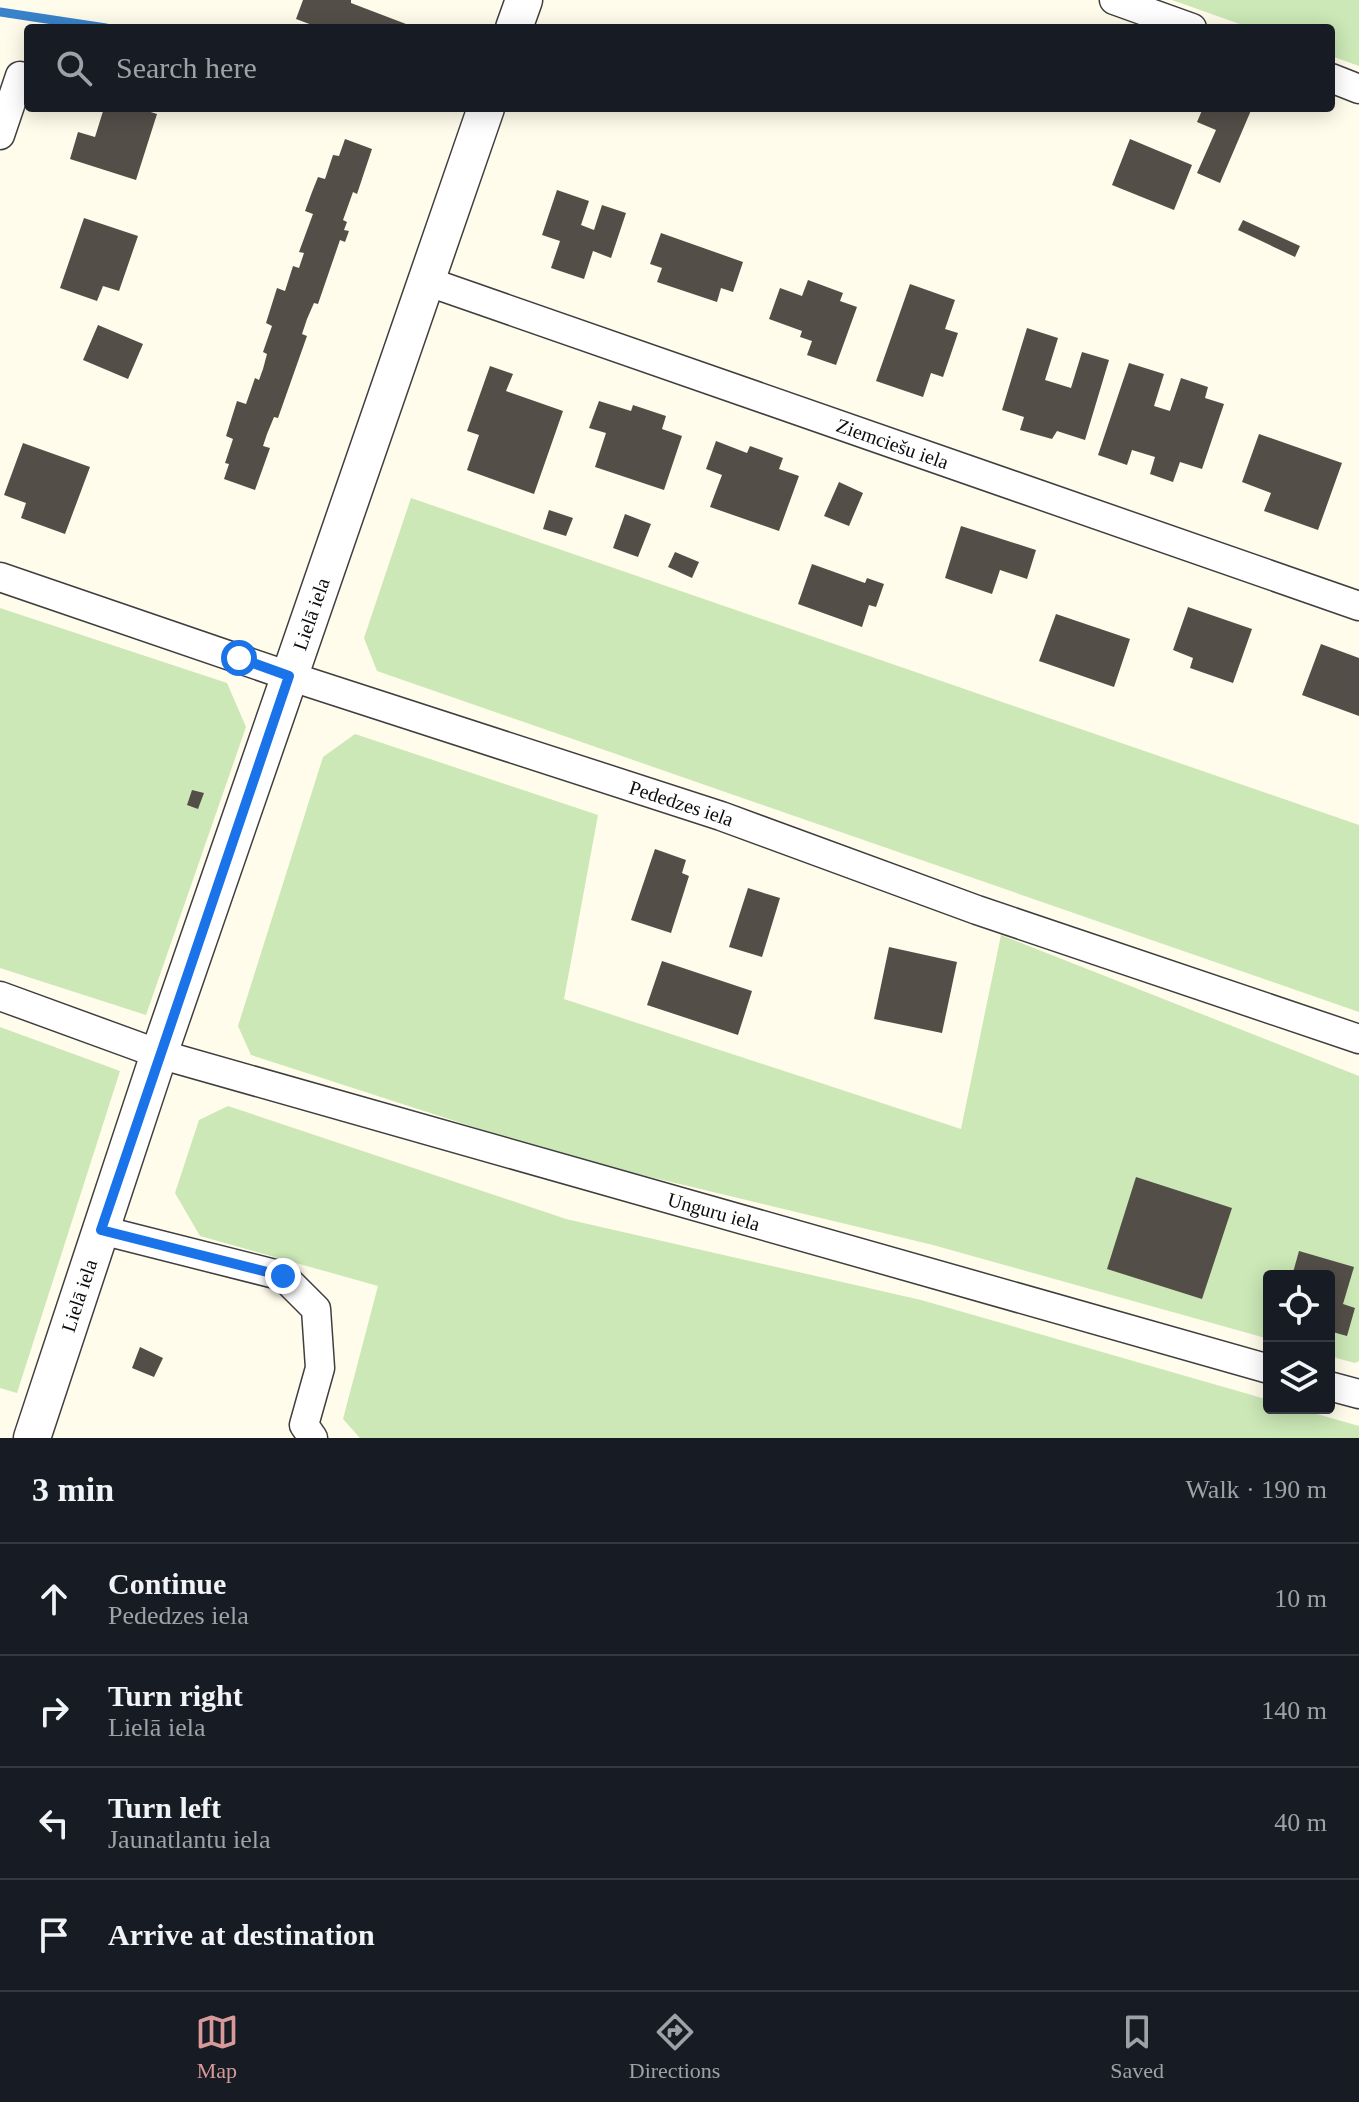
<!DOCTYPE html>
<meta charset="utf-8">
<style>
:root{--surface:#171b24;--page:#20242c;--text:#f1f3f6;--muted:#9ea1a6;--line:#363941;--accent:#d79a99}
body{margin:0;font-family:"Times New Roman",serif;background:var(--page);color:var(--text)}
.controls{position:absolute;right:24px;bottom:24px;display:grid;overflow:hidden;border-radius:8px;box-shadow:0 4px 20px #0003}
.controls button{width:72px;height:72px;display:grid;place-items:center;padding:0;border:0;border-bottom:2px solid var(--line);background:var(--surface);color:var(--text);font:40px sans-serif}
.stop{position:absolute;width:24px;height:24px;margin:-18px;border:6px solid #1a73e8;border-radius:50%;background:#fff}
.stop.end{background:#1a73e8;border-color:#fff;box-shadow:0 2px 8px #0008}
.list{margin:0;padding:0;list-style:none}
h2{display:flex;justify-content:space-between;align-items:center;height:104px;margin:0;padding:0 32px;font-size:34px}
h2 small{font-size:26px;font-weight:400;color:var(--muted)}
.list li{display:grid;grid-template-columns:52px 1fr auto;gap:24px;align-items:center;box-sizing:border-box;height:112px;padding:0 32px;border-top:2px solid var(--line)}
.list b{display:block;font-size:30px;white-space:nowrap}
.list p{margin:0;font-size:26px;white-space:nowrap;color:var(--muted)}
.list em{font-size:26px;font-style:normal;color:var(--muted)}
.icon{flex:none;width:44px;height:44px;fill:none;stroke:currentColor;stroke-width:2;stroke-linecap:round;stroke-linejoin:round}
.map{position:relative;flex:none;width:1359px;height:1438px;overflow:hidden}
.search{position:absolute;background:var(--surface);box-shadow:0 4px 20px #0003;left:24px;right:24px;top:24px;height:88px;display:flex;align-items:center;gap:20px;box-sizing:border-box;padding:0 28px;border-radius:8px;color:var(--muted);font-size:30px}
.sheet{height:552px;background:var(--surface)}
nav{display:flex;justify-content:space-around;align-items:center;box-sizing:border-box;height:112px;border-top:2px solid var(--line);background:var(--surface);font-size:22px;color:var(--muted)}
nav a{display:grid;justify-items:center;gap:4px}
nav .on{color:var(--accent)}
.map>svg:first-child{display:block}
</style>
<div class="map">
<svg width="1359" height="1438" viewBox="0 0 1359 1438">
<rect width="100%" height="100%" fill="#fffceb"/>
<path fill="#cbe8b6" d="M 1172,0 L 1359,0 L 1359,66 L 1331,56 L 1331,28 L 1251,28 Z
M 411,498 L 1359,825 L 1359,1012 L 377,671 L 364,638 Z
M 0,608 L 227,683 L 246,727 L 146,1015 L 0,968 Z
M 355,734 L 598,815 L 564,999 L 961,1129 L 1001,935 L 1359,1076 L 1359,1361 L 1355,1363 L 1329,1356 L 1329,1276 L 1269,1276 L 1269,1339 L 933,1245 L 563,1156 L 251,1055 L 238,1026 L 323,757 Z
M 0,1027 L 120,1071 L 17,1393 L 0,1388 Z
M 228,1106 L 566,1219 L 921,1300 L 1269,1400 L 1269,1408 L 1296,1408 L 1359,1426 L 1359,1438 L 360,1438 L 343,1419 L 378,1286 L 200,1236 L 175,1193 L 199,1120 Z"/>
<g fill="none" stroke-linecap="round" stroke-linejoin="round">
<path stroke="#3983ca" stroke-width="9" d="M 0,12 L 106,28"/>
</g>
<path fill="#544e48" d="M 303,0 L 351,0 L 351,3 L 406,24 L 404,28 L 320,28 L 296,19 Z
M 104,108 L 138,108 L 157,114 L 136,180 L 70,159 L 78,132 L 95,137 Z
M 1203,108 L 1252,108 L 1220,183 L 1197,173 L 1216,130 L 1197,122 Z
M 345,139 L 372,149 L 357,194 L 353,192 L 343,220 L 347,222 L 344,230 L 349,231 L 345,242 L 340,240 L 318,304 L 314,303 L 307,319 L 302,334 L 307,336 L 278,418 L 274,417 L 267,434 L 263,446 L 270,448 L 255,490 L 224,479 L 229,464 L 225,463 L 233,439 L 226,436 L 237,401 L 246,404 L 255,378 L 259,380 L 263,369 L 267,354 L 263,352 L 272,326 L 266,323 L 277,288 L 285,291 L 293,266 L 299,268 L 304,253 L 299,252 L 313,214 L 305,211 L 312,192 L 318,177 L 325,179 L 333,155 L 339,156 Z
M 1130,139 L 1192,165 L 1174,210 L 1112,185 Z
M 557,190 L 589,201 L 581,225 L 594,230 L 602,205 L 626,213 L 611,258 L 593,251 L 584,279 L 551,268 L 560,241 L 542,235 Z
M 84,218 L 138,236 L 119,291 L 103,286 L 97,301 L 60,288 Z
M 1243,220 L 1300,246 L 1295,257 L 1238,230 Z
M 661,233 L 743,262 L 733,292 L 721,288 L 717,302 L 657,282 L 662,268 L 650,264 Z
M 808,280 L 843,293 L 840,301 L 857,307 L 836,365 L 807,355 L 812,341 L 800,337 L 802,331 L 769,319 L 780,288 L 802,296 Z
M 910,284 L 955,300 L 945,329 L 958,333 L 943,377 L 931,373 L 923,397 L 876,381 Z
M 98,325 L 143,344 L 128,379 L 83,360 Z
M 1027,328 L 1058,338 L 1045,380 L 1071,388 L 1082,352 L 1109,360 L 1085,440 L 1057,431 L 1052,439 L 1020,430 L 1024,417 L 1002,410 Z
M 1129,363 L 1164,374 L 1154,406 L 1170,411 L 1181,378 L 1208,387 L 1205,398 L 1224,404 L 1202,469 L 1180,462 L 1173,482 L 1150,474 L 1155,457 L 1132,450 L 1127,465 L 1098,455 Z
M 490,366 L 513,374 L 506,391 L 563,411 L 534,494 L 467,470 L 479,435 L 467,431 Z
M 599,401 L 631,411 L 633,405 L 666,416 L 662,429 L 682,436 L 664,490 L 595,467 L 606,433 L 589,428 Z
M 1259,434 L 1342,463 L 1318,530 L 1264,511 L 1271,493 L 1242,482 Z
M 716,441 L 747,453 L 750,446 L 783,458 L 779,469 L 799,476 L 779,531 L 710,507 L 722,475 L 706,469 Z
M 23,443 L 90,467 L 65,534 L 21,518 L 26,503 L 4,495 Z
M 839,482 L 863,493 L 849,526 L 824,516 Z
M 549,510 L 573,518 L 566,536 L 543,529 Z
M 625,514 L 651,524 L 638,557 L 613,548 Z
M 961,526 L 1036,550 L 1027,579 L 1000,570 L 992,594 L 945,578 Z
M 675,552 L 699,562 L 692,578 L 668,567 Z
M 812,564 L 865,583 L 867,578 L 884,584 L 876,607 L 869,605 L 862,627 L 798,604 Z
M 1188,607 L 1252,629 L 1233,683 L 1190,668 L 1193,658 L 1173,650 Z
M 1056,614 L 1130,639 L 1114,687 L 1039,661 Z
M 1321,644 L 1359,658 L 1359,716 L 1302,695 Z
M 192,790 L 204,793 L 198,809 L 187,805 Z
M 655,849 L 686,860 L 682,873 L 689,876 L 671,933 L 631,920 Z
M 748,888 L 780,898 L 762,957 L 729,947 Z
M 889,947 L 957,962 L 942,1033 L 874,1019 Z
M 662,961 L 752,991 L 738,1035 L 647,1005 Z
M 1136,1177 L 1232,1208 L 1202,1299 L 1107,1269 Z
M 1299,1251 L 1354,1267 L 1343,1304 L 1355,1308 L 1347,1336 L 1329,1331 L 1329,1276 L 1292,1276 Z
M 140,1347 L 163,1358 L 154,1377 L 132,1368 Z"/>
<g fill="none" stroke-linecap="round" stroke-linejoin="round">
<g stroke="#3f3f3f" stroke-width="31">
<g id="minor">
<path d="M 1114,0 L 1192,28"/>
<path d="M 1331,78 L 1359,89"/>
<path d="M 0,135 L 20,76"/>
<path id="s1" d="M 426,281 L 1359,606"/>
<path id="s2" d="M 0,577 L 289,676 L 721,816 L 977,910 L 1359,1039"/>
<path id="s3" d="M 0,996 L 159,1054 L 1269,1369"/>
<path d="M 101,1230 L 283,1276 L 316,1309 L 320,1368 L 304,1425 L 313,1438"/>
<path d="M 1329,1386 L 1359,1394"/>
</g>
</g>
<g stroke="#3f3f3f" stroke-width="39">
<g id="tertiary">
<path d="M 514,28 L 524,0"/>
<path id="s4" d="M 32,1438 L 159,1054 L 486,108"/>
</g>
</g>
<use href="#minor" stroke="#fff" stroke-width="28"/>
<use href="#tertiary" stroke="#fff" stroke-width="36"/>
</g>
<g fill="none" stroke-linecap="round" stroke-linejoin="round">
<path stroke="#1a73e8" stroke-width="10" d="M 239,658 L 289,676 L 101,1230 L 283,1276"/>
</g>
<g text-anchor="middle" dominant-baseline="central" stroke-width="8" stroke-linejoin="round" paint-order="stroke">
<g font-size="20" fill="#0c0c0c" stroke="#fff">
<text stroke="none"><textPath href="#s1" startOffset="494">Ziemciešu iela</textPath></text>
<text stroke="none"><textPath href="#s4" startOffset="870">Lielā iela</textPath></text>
<text stroke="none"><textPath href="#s2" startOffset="718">Pededzes iela</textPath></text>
<text stroke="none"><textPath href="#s3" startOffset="746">Unguru iela</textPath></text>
<text stroke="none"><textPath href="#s4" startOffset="150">Lielā iela</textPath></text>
</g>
</g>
</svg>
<div class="controls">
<button><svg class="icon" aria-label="locate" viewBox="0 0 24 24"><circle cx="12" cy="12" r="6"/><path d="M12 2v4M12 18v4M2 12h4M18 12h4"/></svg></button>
<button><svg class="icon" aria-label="layers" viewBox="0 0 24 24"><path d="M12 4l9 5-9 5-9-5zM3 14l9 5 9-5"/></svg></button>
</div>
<div class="stop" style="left:239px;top:658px"></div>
<div class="stop end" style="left:283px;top:1276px"></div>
<div class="search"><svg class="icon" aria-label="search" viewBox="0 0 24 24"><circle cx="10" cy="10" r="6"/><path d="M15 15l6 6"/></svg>Search here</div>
</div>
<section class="sheet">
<h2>3 min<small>Walk · 190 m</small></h2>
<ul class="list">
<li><svg class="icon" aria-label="ahead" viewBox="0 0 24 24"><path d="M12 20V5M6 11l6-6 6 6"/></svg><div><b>Continue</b><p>Pededzes iela</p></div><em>10 m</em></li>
<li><svg class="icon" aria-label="right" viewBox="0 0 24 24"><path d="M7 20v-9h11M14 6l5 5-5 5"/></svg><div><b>Turn right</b><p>Lielā iela</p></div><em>140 m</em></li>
<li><svg class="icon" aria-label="left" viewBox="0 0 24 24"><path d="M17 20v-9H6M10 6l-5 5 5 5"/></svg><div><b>Turn left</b><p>Jaunatlantu iela</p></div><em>40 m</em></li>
<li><svg class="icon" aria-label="arrive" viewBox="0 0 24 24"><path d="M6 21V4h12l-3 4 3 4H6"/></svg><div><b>Arrive at destination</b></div></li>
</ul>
</section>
<nav>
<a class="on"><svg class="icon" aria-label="map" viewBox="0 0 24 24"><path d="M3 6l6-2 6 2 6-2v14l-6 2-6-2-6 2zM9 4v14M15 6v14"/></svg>Map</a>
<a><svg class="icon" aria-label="directions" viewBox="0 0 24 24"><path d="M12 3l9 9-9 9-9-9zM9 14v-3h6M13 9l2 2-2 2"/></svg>Directions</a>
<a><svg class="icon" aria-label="saved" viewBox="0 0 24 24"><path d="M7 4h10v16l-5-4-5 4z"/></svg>Saved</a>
</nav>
